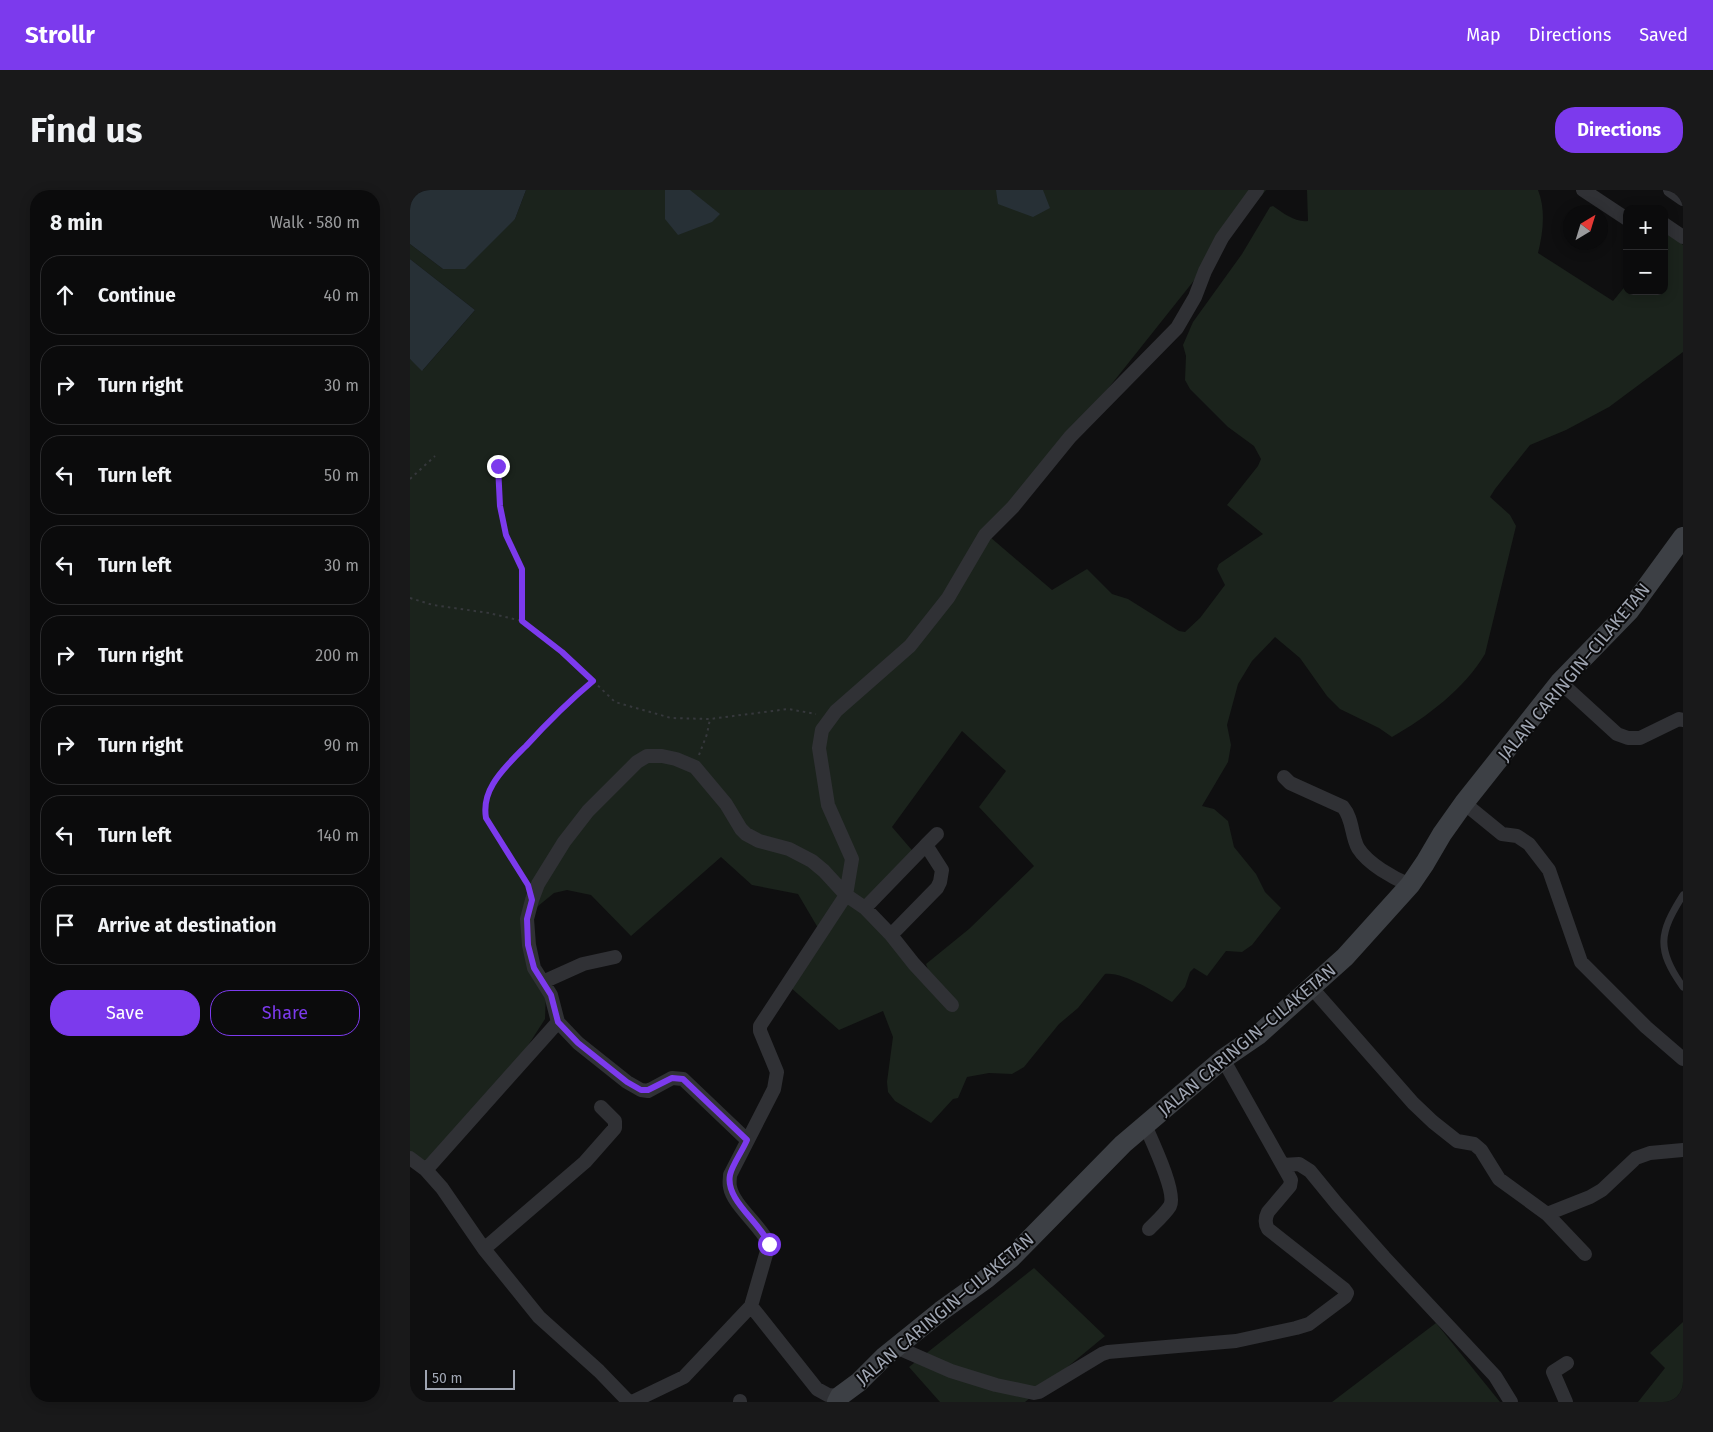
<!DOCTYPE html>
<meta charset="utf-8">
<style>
:root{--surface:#0b0b0c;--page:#19191a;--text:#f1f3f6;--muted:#9a9b9d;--line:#2b2b2d;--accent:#7c3aed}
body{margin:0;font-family:"Fira Sans",sans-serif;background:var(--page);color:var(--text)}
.controls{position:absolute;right:15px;top:15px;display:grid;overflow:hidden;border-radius:10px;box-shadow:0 2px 12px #0003}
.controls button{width:45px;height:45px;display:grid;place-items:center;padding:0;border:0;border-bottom:1px solid var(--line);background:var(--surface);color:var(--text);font:25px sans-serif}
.compass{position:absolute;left:1153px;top:15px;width:45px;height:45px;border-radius:50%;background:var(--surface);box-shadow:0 2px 12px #0003;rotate:38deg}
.scale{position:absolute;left:15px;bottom:12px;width:90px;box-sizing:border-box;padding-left:5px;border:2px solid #9fa5b2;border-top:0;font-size:14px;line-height:18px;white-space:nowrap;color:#9fa5b2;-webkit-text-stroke:4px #0a0a0b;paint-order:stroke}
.stop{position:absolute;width:15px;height:15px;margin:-11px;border:4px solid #7c3aed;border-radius:50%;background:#fff}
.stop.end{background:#7c3aed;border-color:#fff;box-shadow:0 1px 5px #0008}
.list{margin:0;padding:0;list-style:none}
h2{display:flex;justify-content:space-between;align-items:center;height:65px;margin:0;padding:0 20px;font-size:21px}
h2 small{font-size:16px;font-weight:400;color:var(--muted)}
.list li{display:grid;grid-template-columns:32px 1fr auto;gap:15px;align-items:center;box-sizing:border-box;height:80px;margin:0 10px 10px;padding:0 10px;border:1px solid var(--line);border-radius:20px}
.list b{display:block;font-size:19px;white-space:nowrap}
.list em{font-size:16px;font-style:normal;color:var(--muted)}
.actions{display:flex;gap:10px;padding:15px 20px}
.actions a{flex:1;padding:11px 0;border:1px solid var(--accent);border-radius:20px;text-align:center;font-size:18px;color:var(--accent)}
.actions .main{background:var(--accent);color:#fff}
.icon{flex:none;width:28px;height:28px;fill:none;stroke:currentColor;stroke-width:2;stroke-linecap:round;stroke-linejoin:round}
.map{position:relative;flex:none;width:1273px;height:1212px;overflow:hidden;border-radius:20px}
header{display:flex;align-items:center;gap:30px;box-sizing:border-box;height:70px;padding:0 25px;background:var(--accent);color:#fff}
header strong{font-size:24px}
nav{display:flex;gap:28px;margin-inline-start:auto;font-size:18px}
.intro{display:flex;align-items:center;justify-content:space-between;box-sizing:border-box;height:120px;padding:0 30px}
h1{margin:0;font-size:35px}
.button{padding:12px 22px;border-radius:20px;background:var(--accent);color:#fff;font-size:18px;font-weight:700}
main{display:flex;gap:30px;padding:0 30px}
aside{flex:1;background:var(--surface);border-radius:20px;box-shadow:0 2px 12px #0003}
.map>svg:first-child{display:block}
</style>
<header>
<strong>Strollr</strong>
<nav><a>Map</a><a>Directions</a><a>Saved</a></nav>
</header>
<div class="intro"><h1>Find us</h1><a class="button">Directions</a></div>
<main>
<aside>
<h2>8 min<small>Walk · 580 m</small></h2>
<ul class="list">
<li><svg class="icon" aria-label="ahead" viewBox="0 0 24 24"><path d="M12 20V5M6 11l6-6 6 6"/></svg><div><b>Continue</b></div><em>40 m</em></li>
<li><svg class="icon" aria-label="right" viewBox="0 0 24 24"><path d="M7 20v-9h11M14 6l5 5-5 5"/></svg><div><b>Turn right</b></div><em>30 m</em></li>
<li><svg class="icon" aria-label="left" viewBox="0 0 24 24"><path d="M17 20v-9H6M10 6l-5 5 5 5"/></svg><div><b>Turn left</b></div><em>50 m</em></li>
<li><svg class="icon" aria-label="left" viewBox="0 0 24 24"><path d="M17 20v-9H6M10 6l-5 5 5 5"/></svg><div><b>Turn left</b></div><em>30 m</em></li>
<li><svg class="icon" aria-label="right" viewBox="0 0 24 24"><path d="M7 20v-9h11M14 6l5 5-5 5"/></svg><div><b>Turn right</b></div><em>200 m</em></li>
<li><svg class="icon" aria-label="right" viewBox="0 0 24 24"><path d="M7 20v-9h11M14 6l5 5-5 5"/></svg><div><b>Turn right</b></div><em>90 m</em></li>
<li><svg class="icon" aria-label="left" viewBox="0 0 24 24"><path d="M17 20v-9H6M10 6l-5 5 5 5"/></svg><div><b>Turn left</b></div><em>140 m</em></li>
<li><svg class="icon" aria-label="arrive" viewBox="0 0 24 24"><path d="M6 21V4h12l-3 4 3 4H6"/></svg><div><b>Arrive at destination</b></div></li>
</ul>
<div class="actions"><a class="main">Save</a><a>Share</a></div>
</aside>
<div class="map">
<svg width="1273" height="1212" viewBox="0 0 1273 1212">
<rect width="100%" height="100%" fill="#0f0f10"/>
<path fill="#1b231c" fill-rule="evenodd" d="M 116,0 L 856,0 L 580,347 L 642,400 L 677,379 L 702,404 L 718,409 L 769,441 L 775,442 L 790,428 L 815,395 L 807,379 L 809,374 L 853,344 L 817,315 L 848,276 L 851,269 L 844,256 L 818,237 L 780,199 L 775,190 L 776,166 L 773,155 L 783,132 L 832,64 L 860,17 L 863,16 C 873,23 886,33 898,31 L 897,0 L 1128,0 C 1136,20 1133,43 1128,63 L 1203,111 L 1217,94 L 1217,101 L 1254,101 L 1254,46 L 1258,41 L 1273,55 L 1273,162 L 1199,217 L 1156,240 L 1120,255 L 1085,299 L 1080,307 L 1100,325 L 1106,336 L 1075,464 C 1055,498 1016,528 982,547 L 969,538 L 930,519 L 917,506 L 890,468 L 865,447 L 842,471 L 828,494 L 817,535 L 821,555 L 818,572 L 792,616 L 804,619 L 818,631 L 824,657 L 846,684 L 855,702 L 871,718 L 842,755 L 832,762 L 816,761 L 797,786 L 784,778 L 780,782 L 775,797 L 762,812 C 746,803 714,782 695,784 L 668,818 L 649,834 L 614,877 L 602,884 L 579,883 L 557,887 L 548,908 L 543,909 L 521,933 L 485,911 L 478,902 L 477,892 L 483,847 L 473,821 L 429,840 L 380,797 L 411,743 L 388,704 L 342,695 L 311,667 L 221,746 L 181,705 L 157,700 L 144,703 L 122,721 L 111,738 L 136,802 L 135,829 L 108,871 L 12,976 L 0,965 L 0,169 L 13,180 L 65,120 L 0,69 L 0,54 L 33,79 L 105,29 ZM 552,541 L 596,581 L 569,617 L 624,676 L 559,739 L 516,774 L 521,788 L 455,713 L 507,666 L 482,637 Z
M 624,1078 L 695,1146 L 615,1212 L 530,1212 L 499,1177 Z
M 1273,1132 L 1273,1212 L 1228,1212 L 1255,1178 L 1240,1163 Z
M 1026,1133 L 1090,1212 L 922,1212 Z"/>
<path fill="#273036" d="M 0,0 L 116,0 L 105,29 L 55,79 L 33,79 L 0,54 Z
M 255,0 L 280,0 L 310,24 L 302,32 L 268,45 L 255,29 Z
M 586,0 L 633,0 L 640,18 L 623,27 L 588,14 Z
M 0,69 L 65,120 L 12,181 L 0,169 Z"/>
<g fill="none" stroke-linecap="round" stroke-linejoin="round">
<path stroke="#36383c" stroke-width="2" stroke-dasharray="2.5 4" stroke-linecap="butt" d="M 88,276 L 90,316 L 96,345 L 112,379 L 112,431
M 0,289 L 25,266
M 0,408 L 23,415 L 79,423 L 112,431 L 153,462 L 205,512 L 261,528 L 300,529 L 378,519 L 406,524
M 289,565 L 297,544 L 300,529
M 115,690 L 76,628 C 74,616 77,604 83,594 C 91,580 104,568 116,556 C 137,533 159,511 183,491"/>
<path stroke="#303135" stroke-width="7" d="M 1273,705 C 1249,743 1246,759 1273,797"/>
<path stroke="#303135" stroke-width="14" d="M 1173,0 L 1217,29
M 1260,0 L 1273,9
M 1254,34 L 1273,47
M 1150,492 L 1207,544 L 1218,548 L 1230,548 L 1269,529 L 1273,530
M 874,587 L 880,593 L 933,617 C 943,629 941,645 948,658 C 958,674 983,688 1000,695
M 1054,613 L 1092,644 L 1107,646 L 1119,654 L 1139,680 L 1171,772 L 1236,837 L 1273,869
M 455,718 L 516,655
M 481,745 L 527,698 L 530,692 L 532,680 L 516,655 L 527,644
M 133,792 L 173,774 L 205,767
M 901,797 L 1003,913 L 1023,932 L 1047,951 L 1064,954 L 1071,960 L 1089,989 L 1137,1024 L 1180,1007 L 1192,1000 L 1226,968 L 1240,963 L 1273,960
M 735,935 C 741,949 767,1003 760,1016 C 755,1024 746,1032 739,1039
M 337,950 L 273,889 L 262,888 L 238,901 L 231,900 L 217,892 L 168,853 L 148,832 L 141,805 L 124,778 L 119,755 L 117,729 L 122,710 L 128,694 L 154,652 L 178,621 L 227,572 L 237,566 L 252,566 L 266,569 L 285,577 L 316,614 L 331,639 L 336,644 L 349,651 L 379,659 L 402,671 L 414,681 L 436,705 L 455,718 L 481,745 L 504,774 L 542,815
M 0,968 L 16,980 L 32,998 L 74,1059 L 129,1127 L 189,1181 L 219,1212
M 873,975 L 889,974 L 900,981 L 927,1014 L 974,1067 L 1085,1186 L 1101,1212
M 16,980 L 148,832
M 1137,1024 L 1175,1064
M 74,1059 L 175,972 L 205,938 L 205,931 L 191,917
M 341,1116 L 359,1054 C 351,1036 323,1015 320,997 C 319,993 320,989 320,985 L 364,899 L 367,882 L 350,841 L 350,836 L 436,705 L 442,669 L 418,615 L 409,558 L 412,540 L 426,521 L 500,456 L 538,408 L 575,345 L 603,317 L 660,247 L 767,138 L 785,107 L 795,81 L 812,48 L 847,0
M 486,1157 L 541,1181 L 586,1195 L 624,1203 L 629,1202 L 692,1164 L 698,1162 L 826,1151 L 886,1138 L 899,1134 L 935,1107 L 937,1103 L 934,1099 L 858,1039 C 855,1034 855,1028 858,1022 L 880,996 L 881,990 L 813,869
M 330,1211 L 330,1212
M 222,1212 L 274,1187 L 341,1116 L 407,1199 L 418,1205 L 430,1206
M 1156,1212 L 1143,1182 L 1157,1173"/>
<path stroke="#3d4045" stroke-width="20" d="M 427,1212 L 430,1206 L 449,1192 L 474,1167 L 531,1121 L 577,1088 L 601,1068 L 713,954 L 813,869 L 848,845 L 935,767 L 1000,695 L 1015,673 L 1032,644 L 1054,613 L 1150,492 L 1219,421 L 1273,347"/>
</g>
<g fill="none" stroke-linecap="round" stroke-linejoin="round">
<path stroke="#7c3aed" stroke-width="6" d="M 88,276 L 90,316 L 96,345 L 112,379 L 112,431 L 152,462 L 183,491 C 159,511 137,533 116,556 C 104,568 91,580 83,594 C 77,604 74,616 76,628 L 118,695 L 122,710 L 117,729 L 118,755 L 124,778 L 141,805 L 148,832 L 168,853 L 217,892 L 231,900 L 238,900 L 262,888 L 273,889 L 337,950 C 333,960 322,975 320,985 C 315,1010 350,1032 359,1054"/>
</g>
<g text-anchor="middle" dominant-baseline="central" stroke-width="4" stroke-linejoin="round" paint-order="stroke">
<g font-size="18" fill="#9fa5b2" stroke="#0a0a0b">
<text transform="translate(1164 482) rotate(-50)">JALAN CARINGIN–CILAKETAN</text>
<text transform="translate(837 850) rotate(-40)">JALAN CARINGIN–CILAKETAN</text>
<text transform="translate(535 1119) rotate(-40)">JALAN CARINGIN–CILAKETAN</text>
</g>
</g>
</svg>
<div class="controls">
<button>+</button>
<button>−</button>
</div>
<svg class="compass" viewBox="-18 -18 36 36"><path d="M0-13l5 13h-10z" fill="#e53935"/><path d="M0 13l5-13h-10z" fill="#9a9b9d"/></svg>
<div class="scale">50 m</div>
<div class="stop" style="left:359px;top:1054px"></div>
<div class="stop end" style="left:88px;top:276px"></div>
</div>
</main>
